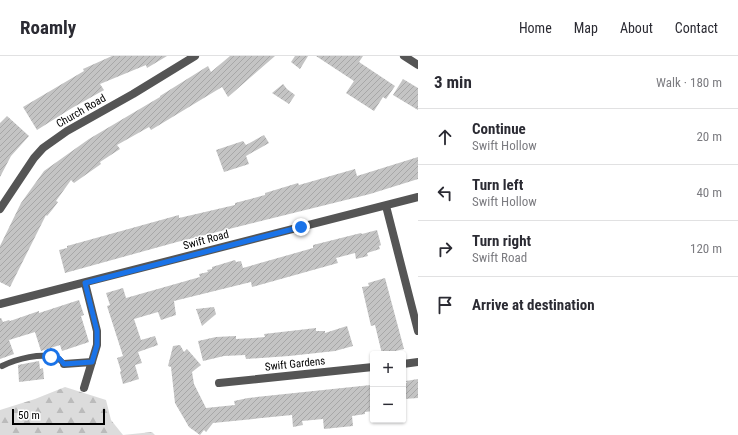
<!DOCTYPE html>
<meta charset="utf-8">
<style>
:root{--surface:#fff;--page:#f2f2f3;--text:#2b2b33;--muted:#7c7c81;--line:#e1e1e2}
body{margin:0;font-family:"Roboto Condensed",sans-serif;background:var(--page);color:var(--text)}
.controls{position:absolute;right:12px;bottom:12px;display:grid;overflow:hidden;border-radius:4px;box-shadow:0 1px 3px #0004}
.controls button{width:36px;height:36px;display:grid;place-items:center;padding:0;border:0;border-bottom:1px solid var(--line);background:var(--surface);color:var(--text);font:20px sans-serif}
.scale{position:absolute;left:12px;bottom:10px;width:93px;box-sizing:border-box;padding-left:4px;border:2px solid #000;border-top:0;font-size:11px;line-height:14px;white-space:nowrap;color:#000;-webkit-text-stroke:3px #fff;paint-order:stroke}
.stop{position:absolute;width:12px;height:12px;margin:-9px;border:3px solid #1a73e8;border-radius:50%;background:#fff}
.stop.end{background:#1a73e8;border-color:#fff;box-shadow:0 1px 4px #0008}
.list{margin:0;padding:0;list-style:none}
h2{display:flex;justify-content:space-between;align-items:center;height:52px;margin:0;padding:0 16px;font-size:17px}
h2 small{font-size:13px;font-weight:400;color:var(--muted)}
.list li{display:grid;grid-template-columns:26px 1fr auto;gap:12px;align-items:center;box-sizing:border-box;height:56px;padding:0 16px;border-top:1px solid var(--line)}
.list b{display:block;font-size:15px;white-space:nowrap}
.list p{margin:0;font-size:13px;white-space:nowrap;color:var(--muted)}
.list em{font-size:13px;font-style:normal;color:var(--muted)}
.icon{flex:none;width:22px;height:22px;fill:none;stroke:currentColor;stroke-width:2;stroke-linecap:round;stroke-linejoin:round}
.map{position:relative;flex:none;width:418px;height:379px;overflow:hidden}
header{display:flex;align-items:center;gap:24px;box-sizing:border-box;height:56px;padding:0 20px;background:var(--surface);border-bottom:1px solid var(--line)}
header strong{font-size:19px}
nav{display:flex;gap:22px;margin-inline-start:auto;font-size:14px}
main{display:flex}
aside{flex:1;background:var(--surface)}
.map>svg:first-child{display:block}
</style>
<header>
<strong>Roamly</strong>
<nav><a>Home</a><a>Map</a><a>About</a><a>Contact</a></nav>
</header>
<main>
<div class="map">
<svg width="418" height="379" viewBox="0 0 418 379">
<defs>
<pattern id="forest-firs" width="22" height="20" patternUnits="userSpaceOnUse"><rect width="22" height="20" fill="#dcdcdc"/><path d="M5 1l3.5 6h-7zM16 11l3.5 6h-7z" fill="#bbb"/></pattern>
<pattern id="building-hatch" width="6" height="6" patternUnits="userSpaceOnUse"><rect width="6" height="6" fill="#c4c4c4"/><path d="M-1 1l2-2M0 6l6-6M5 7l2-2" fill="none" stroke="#a7a7a7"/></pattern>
</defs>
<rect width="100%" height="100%" fill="#fff"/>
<path fill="url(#forest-firs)" d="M 65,331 L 106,344 L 111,364 L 123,379 L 152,376 L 155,379 L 0,379 L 0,354 L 35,343 Z"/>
<path fill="url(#building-hatch)" d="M 112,0 L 167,0 L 147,12 L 146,9 L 100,28 L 104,34 L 72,52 L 37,74 L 23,51 L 84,15 L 83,13 Z
M 230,0 L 275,0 L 228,41 L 222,31 L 151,74 L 149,71 L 117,89 L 120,93 L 100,106 L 101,108 L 74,127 L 71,124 L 56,145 L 58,146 L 52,154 L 47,160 L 46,159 L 10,231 L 0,226 L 0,190 L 21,147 L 44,115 L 89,83 L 160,41 L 160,40 L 208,10 L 211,16 Z
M 295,0 L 308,0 L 300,13 L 291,6 Z
M 316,0 L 363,0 L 359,6 L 395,30 L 386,43 L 383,41 L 374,55 L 346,37 L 354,25 Z
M 403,23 L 418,32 L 418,54 L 393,39 Z
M 283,28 L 287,33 L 295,39 L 289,48 L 272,37 Z
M 7,60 L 29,80 L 11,100 L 0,121 L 0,67 Z
M 264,79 L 269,87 L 246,100 L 249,108 L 224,116 L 216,94 L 243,85 L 246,89 Z
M 418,101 L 418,123 L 370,138 L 177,186 L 65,217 L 59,194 L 67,192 L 67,190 L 179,159 L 179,162 L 235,149 L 235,147 L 265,139 L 265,137 L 298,127 L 299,129 L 355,113 L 357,120 Z
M 377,174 L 381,189 L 379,190 L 380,193 L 367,197 L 368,200 L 356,203 L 355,197 L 336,202 L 338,207 L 252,231 L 251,226 L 174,245 L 176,259 L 161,264 L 158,256 L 134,263 L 141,284 L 155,280 L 158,289 L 138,296 L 142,307 L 135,309 L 139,323 L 123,328 L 120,316 L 121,315 L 117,302 L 123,300 L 107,250 L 110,249 L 106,237 L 123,232 L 126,242 L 200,221 L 199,218 L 208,216 L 207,214 L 212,213 L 212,211 L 235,204 L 236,206 L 241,205 L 243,212 L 313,192 L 313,189 L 361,177 L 362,178 Z
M 385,222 L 404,293 L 382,298 L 375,269 L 371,270 L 362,231 L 369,230 L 368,227 Z
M 79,244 L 84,259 L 81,260 L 89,286 L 62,295 L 60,289 L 41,295 L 35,276 L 9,284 L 14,298 L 0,303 L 0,262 L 1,262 L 3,266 L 9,264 L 10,265 L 39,255 L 39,257 Z
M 214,251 L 216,258 L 202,270 L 196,253 Z
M 347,270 L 353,290 L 335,295 L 289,300 L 246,303 L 245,299 L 224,300 L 203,305 L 198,285 L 216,281 L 236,280 L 236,283 L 253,282 L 265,281 L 264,278 L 316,272 L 316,275 L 325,275 L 325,277 Z
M 180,289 L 184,296 L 187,293 L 201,309 L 192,316 L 194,328 L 206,352 L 235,349 L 234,345 L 248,342 L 371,329 L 373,355 L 365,356 L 365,358 L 352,360 L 353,370 L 324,373 L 323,363 L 302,365 L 303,369 L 293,371 L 292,359 L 213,367 L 206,376 L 204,374 L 200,379 L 189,371 L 175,347 L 171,311 L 168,310 L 173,290 Z
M 39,305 L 40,313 L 43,312 L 44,323 L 19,326 L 18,309 Z
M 418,323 L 418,342 L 404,343 L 403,327 L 407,327 L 406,325 Z"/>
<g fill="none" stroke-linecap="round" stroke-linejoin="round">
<path stroke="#555" stroke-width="6" d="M 2,310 C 16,303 42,296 57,302 C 60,303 62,306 64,308"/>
<path stroke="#555" stroke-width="8" d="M 386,150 L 418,275
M 0,153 L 34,102 L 43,92 L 67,75 L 133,38 L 195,0
M 0,248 L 418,141
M 64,308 L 92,306
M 403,308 L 418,306
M 219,327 L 373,311
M 84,332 L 97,289 L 97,275 L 85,227"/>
<path stroke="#555" stroke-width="8" d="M 404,0 L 418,9"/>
</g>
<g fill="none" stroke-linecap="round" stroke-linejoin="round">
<path stroke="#1a73e8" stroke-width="5" d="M 51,301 L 59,302 L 64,308 L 92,306 L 97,289 L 97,275 L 85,227 L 301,171"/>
</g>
<g text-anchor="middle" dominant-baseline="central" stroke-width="3" stroke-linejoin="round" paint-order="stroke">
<g font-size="11" fill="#000" stroke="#fff">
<text transform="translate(81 55) rotate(-30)">Church Road</text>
<text transform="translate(206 184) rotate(-15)">Swift Road</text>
<text transform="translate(295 308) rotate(-6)">Swift Gardens</text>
</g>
</g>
</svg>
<div class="controls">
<button>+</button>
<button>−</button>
</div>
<div class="scale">50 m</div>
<div class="stop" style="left:51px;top:301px"></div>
<div class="stop end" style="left:301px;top:171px"></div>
</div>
<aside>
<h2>3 min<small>Walk · 180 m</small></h2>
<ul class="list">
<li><svg class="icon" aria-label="ahead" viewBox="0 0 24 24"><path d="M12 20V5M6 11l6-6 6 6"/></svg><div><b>Continue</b><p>Swift Hollow</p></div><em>20 m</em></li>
<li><svg class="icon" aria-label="left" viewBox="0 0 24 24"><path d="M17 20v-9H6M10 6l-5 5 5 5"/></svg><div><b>Turn left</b><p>Swift Hollow</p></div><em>40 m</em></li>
<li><svg class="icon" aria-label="right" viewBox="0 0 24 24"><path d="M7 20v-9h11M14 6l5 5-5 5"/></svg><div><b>Turn right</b><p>Swift Road</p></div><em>120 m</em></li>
<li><svg class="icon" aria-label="arrive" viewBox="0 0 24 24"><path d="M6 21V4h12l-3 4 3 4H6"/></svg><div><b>Arrive at destination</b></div></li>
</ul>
</aside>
</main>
